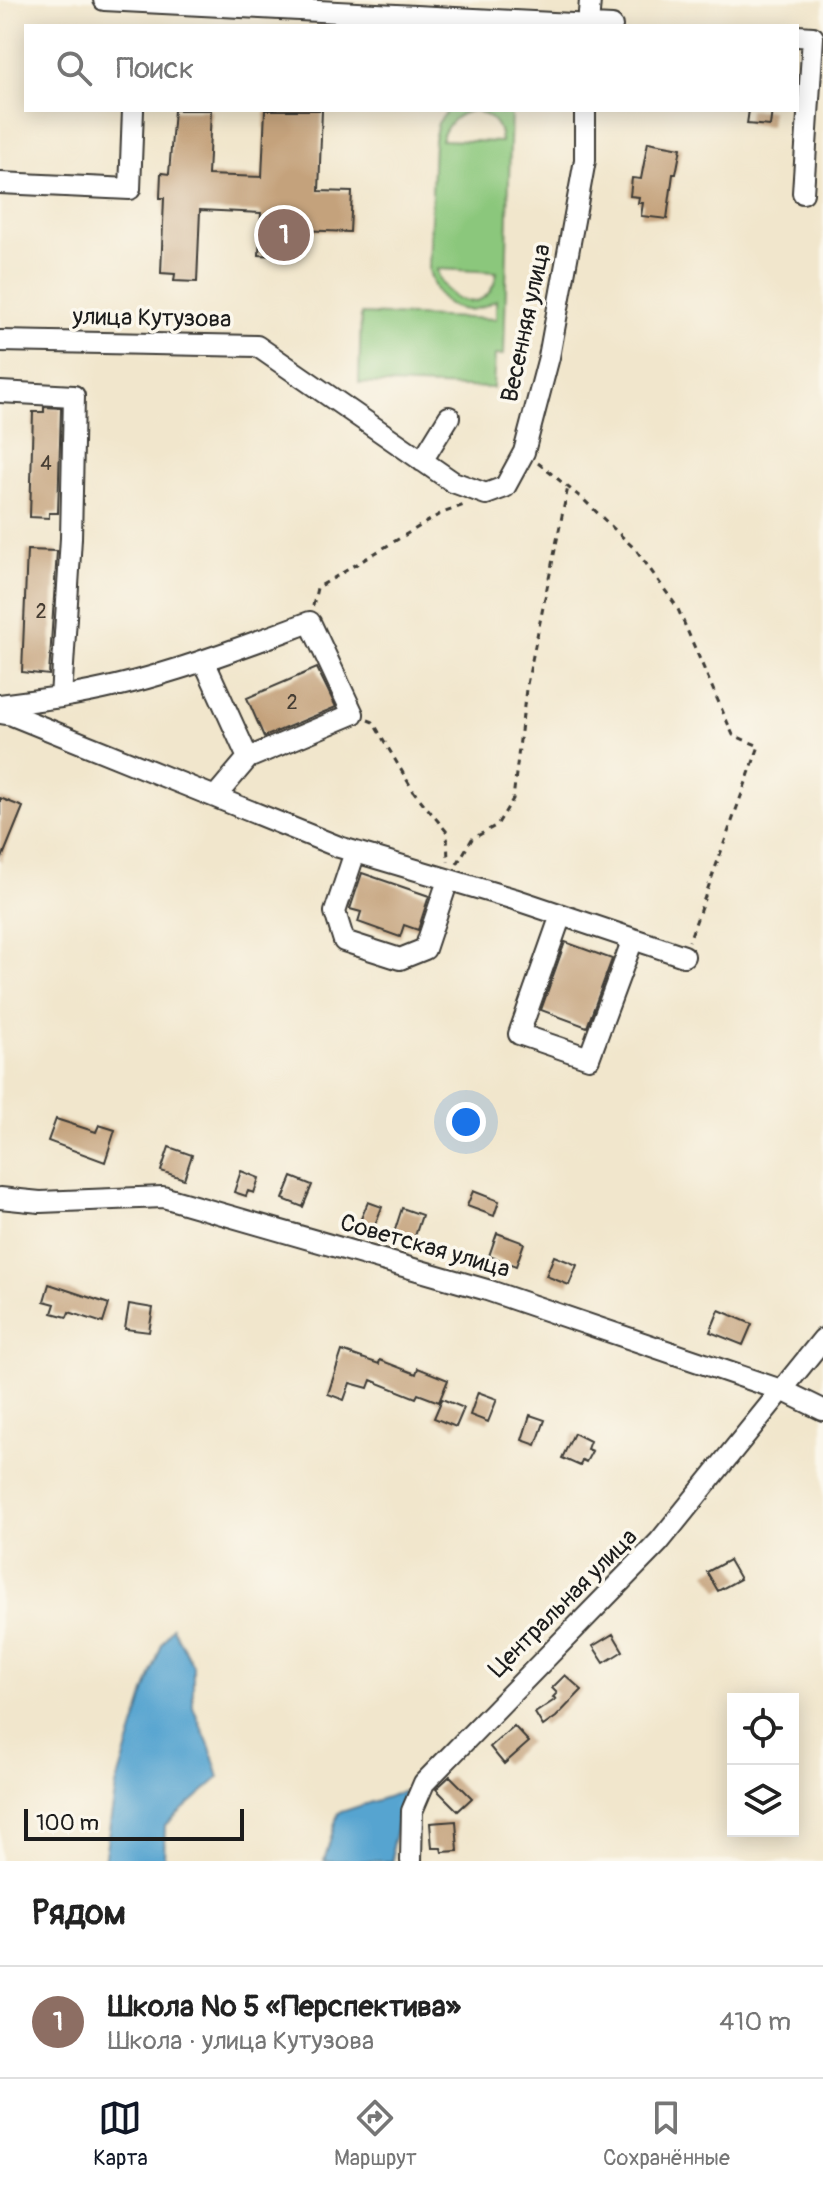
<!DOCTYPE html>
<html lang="ru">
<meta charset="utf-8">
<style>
:root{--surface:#fff;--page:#f6f6f6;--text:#222;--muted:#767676;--line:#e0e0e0;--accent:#111827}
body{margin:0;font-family:Pangolin,sans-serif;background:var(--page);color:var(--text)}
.controls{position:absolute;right:24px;bottom:24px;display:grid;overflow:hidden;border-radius:0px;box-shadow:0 4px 20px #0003}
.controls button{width:72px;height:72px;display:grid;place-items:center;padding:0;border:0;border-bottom:2px solid var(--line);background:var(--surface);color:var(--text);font:40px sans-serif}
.scale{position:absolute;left:24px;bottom:20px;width:220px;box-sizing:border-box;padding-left:8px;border:4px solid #1c1c1c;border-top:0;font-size:22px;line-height:28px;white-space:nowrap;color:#1c1c1c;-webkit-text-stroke:6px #fbf7ec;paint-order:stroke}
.you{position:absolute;left:466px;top:1122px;width:28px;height:28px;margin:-20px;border:6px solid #fff;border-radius:50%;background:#1a73e8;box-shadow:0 0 0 12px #1a73e833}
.badge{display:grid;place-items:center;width:52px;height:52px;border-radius:50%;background:var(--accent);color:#fff;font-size:26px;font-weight:700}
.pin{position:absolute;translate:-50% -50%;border:4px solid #fff;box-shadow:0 2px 8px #0006}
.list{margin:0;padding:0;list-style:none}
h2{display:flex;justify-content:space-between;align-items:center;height:104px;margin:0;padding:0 32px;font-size:34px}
h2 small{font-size:26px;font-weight:400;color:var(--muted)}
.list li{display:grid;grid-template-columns:52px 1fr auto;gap:24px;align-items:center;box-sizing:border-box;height:112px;padding:0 32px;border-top:2px solid var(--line)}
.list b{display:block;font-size:30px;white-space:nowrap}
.list p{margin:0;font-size:26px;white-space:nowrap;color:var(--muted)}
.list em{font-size:26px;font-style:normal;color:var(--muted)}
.icon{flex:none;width:44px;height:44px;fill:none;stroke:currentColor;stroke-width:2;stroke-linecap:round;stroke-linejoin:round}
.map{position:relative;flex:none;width:823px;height:1861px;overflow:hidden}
.search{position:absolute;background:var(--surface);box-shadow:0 4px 20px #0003;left:24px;right:24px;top:24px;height:88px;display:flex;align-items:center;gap:20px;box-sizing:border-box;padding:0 28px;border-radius:0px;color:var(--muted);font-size:30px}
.sheet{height:216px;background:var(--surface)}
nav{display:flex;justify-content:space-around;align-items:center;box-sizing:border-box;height:112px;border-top:2px solid var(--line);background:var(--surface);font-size:22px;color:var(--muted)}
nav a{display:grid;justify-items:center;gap:4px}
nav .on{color:var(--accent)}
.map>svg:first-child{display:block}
</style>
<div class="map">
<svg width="823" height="1861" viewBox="0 0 823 1861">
<rect width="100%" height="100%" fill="#fbf7ec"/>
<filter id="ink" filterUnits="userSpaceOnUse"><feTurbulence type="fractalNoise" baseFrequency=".0125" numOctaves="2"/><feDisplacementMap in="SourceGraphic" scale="16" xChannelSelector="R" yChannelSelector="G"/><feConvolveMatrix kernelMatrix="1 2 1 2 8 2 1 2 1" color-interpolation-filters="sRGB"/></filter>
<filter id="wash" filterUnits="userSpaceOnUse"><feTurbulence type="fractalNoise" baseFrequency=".006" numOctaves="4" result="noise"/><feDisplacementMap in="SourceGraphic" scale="32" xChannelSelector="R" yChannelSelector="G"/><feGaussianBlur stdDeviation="1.8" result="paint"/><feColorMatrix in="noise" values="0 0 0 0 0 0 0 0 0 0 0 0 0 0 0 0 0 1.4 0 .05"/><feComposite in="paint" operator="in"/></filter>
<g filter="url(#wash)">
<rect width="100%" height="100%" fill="#f1e6cc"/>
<path fill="#8bc77c" stroke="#54724c" stroke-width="2" fill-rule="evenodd" d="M 448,110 L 496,110 L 501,114 L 502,110 L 511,110 L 504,355 L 495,355 L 493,388 L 359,383 L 361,314 L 496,319 L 496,300 C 463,321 437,307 429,270 L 434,140 L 438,123 ZM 474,110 C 491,116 500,123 501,142 L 441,140 C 447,123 456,114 474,110 ZM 437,270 L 437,269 L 497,272 C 491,315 447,308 437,270 Z"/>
<path fill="#56a4d0" stroke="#396076" stroke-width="2" d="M 172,1627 L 193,1665 L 193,1707 L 210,1747 L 219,1778 L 165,1825 L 164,1861 L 104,1861 L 116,1786 L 145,1692 L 162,1644 Z
M 405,1791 L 392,1847 L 393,1861 L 324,1861 L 338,1813 Z"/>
<g id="blocks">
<path fill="#c4a27b" d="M 174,110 L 211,110 L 208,175 L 262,177 L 265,110 L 322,110 L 319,191 L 352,192 L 350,232 L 300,230 L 299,257 L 259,255 L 261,213 L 200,210 L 197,282 L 174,281 L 175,274 L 161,273 L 164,198 L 160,198 L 161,173 L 169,174 Z
M 749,110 L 772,110 L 770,126 L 747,124 Z
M 648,142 L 681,148 L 676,174 L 673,174 L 667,219 L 641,216 L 643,203 L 638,203 L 639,197 L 630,196 L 632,178 L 641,179 Z
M 44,407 L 61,408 L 58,513 L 49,513 L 49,518 L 30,517 L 33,412 L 44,412 Z
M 27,550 L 57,551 L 49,675 L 22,672 Z
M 317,668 L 336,707 L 264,737 L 247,698 Z
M 0,798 L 23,807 L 0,863 Z
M 362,873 L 429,896 L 418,930 L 404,925 L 400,937 L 358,922 L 361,912 L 350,909 Z
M 565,942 L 612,959 L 587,1027 L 541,1010 Z
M 56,1119 L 96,1132 L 99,1125 L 115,1130 L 105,1162 L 48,1141 Z
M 169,1147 L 192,1155 L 184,1179 L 161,1171 Z
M 241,1171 L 259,1178 L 254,1193 L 248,1191 L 246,1196 L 234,1192 Z
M 292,1177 L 312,1185 L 303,1207 L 283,1199 Z
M 473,1191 L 499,1201 L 494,1216 L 467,1206 Z
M 368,1202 L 382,1207 L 374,1227 L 360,1221 Z
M 402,1208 L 422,1215 L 414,1239 L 394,1233 Z
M 497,1233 L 524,1243 L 516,1266 L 489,1256 Z
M 554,1256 L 577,1265 L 569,1285 L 546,1276 Z
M 49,1284 L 109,1304 L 103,1323 L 69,1312 L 67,1317 L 52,1313 L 55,1304 L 44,1301 Z
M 129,1304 L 153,1308 L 149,1332 L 125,1329 Z
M 719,1310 L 752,1324 L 743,1345 L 710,1332 Z
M 342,1351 L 379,1364 L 380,1360 L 416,1374 L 418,1368 L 448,1380 L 439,1402 L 418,1394 L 416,1398 L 371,1380 L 368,1388 L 350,1383 L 344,1400 L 328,1394 Z
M 478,1392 L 497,1399 L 488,1422 L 470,1415 Z
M 442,1399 L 464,1408 L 456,1427 L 434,1418 Z
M 530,1415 L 545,1420 L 536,1445 L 522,1440 Z
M 574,1433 L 590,1441 L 587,1449 L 592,1451 L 586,1462 L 582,1460 L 580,1466 L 562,1458 Z
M 729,1560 L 740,1579 L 718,1591 L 707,1572 Z
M 613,1634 L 623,1651 L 604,1663 L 593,1646 Z
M 565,1675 L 582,1690 L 556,1717 L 543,1726 L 535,1713 L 556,1699 L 553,1697 L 557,1693 L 552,1688 Z
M 514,1726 L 529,1742 L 504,1764 L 490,1747 Z
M 450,1776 L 472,1798 L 458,1811 L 436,1789 Z
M 456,1821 L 458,1851 L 442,1852 L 441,1848 L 432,1848 L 430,1823 Z"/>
</g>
</g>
<g filter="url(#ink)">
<use href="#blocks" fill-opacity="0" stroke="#3c3a36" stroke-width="2"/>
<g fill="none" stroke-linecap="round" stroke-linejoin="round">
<g stroke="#3c3a36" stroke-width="24">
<path id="minor" d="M 104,0 L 612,26
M 588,26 L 590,0
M 797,36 L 813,37 L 803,193
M 0,183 L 130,189 L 133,110
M 0,341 L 257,346 L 453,482 L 486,494 L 505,487 L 524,452 L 549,357 L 585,160 L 585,110
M 0,392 L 74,396 L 71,538 L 61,697 L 0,705
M 422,461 L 449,417
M 61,697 C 147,684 229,652 310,622 L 353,714 L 248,758 L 204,661
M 0,713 L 12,715 L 339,847 L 514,899 L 684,956
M 215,797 L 248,758
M 355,852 L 335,912 L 344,941 L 400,959 L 425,949 L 448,880
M 561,915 L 519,1034 L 589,1058 L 633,939
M 0,1198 L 40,1202 L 163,1197 L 487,1290 L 784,1391 L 823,1410
M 411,1861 L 412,1811 L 424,1783 L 659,1542 L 823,1339"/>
</g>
<path stroke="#3c3a36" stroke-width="3" stroke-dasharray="6 6" stroke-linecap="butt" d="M 538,463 L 584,500 L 637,551 L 677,607 L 733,735 L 759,746 L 689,941
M 313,606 L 317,588 L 440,514 L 464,505
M 368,720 L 373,722 L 414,792 L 447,832 L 448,862
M 457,864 L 472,839 L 497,825 L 513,799 L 526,689 L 568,487"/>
<use href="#minor" stroke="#fff" stroke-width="20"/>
</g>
</g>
<g text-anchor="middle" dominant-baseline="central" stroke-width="7" stroke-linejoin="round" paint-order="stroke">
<g font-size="20" fill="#463e34">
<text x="46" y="463">4</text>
<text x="41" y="611">2</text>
<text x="292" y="702">2</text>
</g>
<g font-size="24" fill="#1c1c1c" stroke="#fbf7ec">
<text transform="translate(152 318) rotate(1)">улица Кутузова</text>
<text transform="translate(526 323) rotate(-78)">Весенняя улица</text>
<text transform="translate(425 1246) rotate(16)">Советская улица</text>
<text transform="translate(563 1603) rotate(-45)">Центральная улица</text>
</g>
</g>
</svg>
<div class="controls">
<button><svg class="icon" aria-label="locate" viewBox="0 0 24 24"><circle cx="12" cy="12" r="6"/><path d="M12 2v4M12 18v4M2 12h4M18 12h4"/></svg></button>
<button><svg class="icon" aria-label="layers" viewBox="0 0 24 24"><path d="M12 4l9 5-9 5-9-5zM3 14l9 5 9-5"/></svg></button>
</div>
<div class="scale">100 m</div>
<div class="you"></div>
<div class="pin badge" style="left:284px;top:235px;background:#8d6e63">1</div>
<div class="search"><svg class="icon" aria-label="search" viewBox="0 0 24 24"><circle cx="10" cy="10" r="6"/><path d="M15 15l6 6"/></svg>Поиск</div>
</div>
<section class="sheet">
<h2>Рядом<small></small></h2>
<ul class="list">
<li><span class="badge" style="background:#8d6e63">1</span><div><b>Школа № 5 «Перспектива»</b><p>Школа · улица Кутузова</p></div><em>410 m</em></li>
</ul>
</section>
<nav>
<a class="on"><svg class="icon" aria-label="map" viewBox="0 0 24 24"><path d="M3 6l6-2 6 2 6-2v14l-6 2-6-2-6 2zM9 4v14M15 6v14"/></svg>Карта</a>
<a><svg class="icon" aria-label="directions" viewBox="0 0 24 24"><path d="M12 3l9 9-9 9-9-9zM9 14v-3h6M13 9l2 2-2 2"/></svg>Маршрут</a>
<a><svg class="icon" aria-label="saved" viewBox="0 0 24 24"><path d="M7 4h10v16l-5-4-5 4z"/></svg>Сохранённые</a>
</nav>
